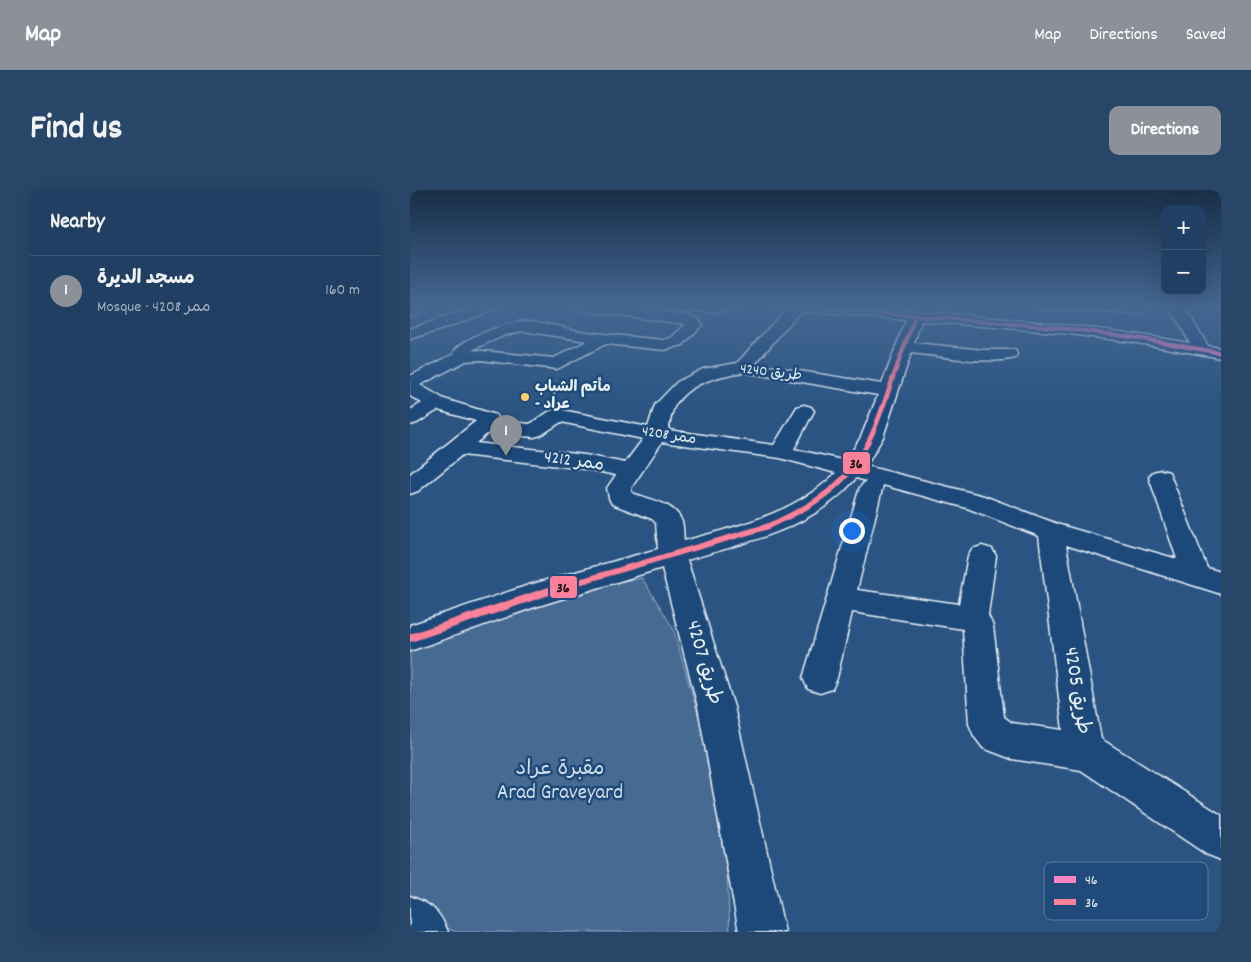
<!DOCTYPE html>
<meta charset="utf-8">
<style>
:root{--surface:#203f62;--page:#284668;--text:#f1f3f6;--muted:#a2afbe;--line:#3d5877;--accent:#8c9099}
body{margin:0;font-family:Dekko,"Playpen Sans Arabic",sans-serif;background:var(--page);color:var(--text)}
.controls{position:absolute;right:15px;top:15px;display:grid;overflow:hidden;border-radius:10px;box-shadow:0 5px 20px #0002}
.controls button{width:45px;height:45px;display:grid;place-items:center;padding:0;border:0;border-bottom:1px solid var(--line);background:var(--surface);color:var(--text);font:25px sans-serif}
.you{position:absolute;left:441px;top:340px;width:18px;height:18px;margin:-12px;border:4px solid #fff;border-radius:50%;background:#1a73e8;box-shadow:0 0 0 8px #1a73e833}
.badge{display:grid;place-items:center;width:32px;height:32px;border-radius:50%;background:var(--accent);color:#fff;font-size:16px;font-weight:700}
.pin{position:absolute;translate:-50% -41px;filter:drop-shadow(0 1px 2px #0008)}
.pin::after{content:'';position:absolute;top:26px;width:18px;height:15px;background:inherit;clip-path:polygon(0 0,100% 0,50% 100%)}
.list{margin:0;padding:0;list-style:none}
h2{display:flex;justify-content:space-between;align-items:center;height:65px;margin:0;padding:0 20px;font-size:21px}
h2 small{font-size:16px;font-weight:400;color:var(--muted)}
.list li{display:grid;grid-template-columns:32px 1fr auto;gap:15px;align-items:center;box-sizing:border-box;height:70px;padding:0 20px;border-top:1px solid var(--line)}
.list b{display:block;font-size:19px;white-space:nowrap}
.list p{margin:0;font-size:16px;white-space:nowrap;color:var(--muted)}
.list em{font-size:16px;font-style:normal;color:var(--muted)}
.map{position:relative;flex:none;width:811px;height:742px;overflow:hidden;border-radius:10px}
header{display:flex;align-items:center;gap:30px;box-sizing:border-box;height:70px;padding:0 25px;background:var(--accent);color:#fff}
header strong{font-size:24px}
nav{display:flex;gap:28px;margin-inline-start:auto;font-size:18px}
.intro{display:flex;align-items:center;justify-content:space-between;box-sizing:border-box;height:120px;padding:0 30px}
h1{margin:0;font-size:35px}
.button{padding:12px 22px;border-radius:10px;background:var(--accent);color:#fff;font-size:18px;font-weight:700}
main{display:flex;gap:30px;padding:0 30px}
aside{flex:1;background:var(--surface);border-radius:10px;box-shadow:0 5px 20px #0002}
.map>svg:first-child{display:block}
</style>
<header>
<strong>Map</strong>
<nav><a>Map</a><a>Directions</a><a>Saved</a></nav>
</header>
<div class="intro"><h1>Find us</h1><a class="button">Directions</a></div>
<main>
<aside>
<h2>Nearby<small></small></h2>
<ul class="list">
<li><span class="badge">1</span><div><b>مسجد الديرة</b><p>Mosque · ممر 4208</p></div><em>160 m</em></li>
</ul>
</aside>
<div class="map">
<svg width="811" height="742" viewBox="0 0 811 742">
<rect width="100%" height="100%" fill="#2b5482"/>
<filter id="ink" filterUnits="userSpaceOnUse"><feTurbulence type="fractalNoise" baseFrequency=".02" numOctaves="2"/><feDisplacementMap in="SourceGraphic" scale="10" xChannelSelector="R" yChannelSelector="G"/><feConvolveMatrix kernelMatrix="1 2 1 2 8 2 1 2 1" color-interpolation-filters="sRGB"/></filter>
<g filter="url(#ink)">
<path fill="#476b93" stroke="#98aec6" d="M 232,388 L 263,438 L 292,538 L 317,683 L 320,742 L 46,742 L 22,731 L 0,708 L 0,462 L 167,399 Z"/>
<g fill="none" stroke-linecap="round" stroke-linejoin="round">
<g stroke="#e8f1f8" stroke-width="3">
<path id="minor" d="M 0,115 L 11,115 L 5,125 L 0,126 Z
M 70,115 L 90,115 L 88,118 L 30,140 L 0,149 L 0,139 Z
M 155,115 L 198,115 L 276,124 L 289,129 L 292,135 L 273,155 L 254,160 L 196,154 L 147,179 L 70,170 L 56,171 L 10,195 L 34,209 L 86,225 L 90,231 L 120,234 L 140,221 L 147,219 L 238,237 L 245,215 L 267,192 L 293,179 L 327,173 L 375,120 L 360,118 L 358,115 L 420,115 L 500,121 L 506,120 L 512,122 C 602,129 691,137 780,153 L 759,115 L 773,115 L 798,156 L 811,158 L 811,168 L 722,152 L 643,142 L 511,131 L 504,153 L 575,160 L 605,160 L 607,164 L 605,168 C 574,175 532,166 501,163 L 473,247 L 456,276 L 574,306 L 650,335 L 767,369 L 739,287 L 743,282 L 751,280 L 759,282 L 797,378 L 811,382 L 811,404 L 656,355 L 691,549 L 811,625 L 811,670 L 796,664 L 671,580 L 602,569 L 573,558 L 564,546 L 559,534 L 553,439 L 442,422 L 427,488 L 422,499 L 410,503 L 398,499 L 393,488 L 450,297 L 456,291 L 446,288 C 404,339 337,352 277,370 L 324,517 L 375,742 L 329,742 L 288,517 L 252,378 L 125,417 L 0,461 L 0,435 L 119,395 L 248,359 L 246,333 L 242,329 L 202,314 L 199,308 L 197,298 L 206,285 L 175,279 L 52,265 L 8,301 L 0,304 L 0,284 L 66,231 L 28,220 L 7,233 L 0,235 L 0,220 L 12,213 L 0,206 L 0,186 L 44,164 C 44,150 100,132 114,131 C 132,131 152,138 170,141 C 198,145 226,147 254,150 L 261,148 L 276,134 L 162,119 L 157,118 ZM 390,121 L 496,130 L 472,194 L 345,174 ZM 113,141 L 177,151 L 144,168 L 62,160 L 95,145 ZM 333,182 L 468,205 L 451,247 L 436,271 L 384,259 L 404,221 L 401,217 L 394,215 L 387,217 L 364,255 L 258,240 C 260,233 261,224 264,217 C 277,193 309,186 333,182 ZM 151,232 L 233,249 L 215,273 L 175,265 L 66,253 L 78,243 L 124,247 L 131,245 ZM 252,252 L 370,268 L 426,283 C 384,324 328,336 274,351 C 273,345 274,338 272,332 C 266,313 238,309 222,303 L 221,298 ZM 473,295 L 557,318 L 629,346 L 653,540 L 602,533 L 594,527 L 583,436 L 578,425 L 586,366 L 582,359 L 572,356 L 562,359 L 558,366 L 549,414 L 447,400 Z
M 252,115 L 332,115 L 330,118 L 304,122 L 259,120 L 254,119 Z
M 625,115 L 733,115 L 736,120 L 734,123 L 729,124 L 632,119 L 627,118 Z
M 0,706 C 22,715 29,720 38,742 L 0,742 Z"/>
</g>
<use href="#minor" fill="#1f4a7a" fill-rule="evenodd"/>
<g stroke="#1f4a7a" stroke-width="6">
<path id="bus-1" d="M 365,115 L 643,137 L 722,147 L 811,163"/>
</g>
<g stroke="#1f4a7a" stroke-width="6">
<path id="bus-2-far3" d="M 482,190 L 506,124"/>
</g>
<g stroke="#1f4a7a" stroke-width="7">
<path id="bus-2-far2" d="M 438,284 C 461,256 471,222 483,188"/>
</g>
<g stroke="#1f4a7a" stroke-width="9">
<path id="bus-2-far1" d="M 135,402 L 359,336 C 389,322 417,308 439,282"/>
</g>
<g stroke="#1f4a7a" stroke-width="11">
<path id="bus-2" d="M 0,448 L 139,401"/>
</g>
<use href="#bus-1" stroke="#ff80c5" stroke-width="4"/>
<use href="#bus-2-far3" stroke="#ff8098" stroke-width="4"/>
<use href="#bus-2-far2" stroke="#ff8098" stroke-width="4.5"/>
<use href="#bus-2-far1" stroke="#ff8098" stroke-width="5.5"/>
<use href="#bus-2" stroke="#ff8098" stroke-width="8"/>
</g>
</g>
<linearGradient id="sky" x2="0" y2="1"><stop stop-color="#182e48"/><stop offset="0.53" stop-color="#446792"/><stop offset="1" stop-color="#446792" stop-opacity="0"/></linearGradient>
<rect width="811" height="219" fill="url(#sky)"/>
<circle fill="#ffd166" stroke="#1f4a7a" stroke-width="2" cx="115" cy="207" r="5"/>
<g text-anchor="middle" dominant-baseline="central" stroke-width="5" stroke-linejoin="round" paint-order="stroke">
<g font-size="15" fill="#e8f1f8" stroke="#1f4a7a">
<text transform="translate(361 183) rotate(7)">طريق 4240</text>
<text transform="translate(259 246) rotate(9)">ممر 4208</text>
</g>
<g font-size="15" font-weight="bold" fill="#e8f1f8" stroke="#1f4a7a" text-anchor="start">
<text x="125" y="198">مأتم الشباب<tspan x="125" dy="17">- عراد</tspan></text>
</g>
<g font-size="18" fill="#e8f1f8" stroke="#1f4a7a">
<text transform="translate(164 272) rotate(8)">ممر 4212</text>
</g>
<g font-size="21" fill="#e8f1f8" stroke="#1f4a7a">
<text transform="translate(293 473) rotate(74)">طريق 4207</text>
<text transform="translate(666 501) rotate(81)">طريق 4205</text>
</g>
<g font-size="21" fill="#d0dde9" stroke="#1f4a7a">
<text x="150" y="580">مقبرة عراد<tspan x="150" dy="24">Arad Graveyard</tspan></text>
</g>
</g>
<rect x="634" y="672" width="164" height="58" rx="8" fill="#1f4a7a" stroke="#5b7ca0" stroke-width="1"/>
<rect x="644" y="686" width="22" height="7" fill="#ff80c5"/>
<rect x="644" y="709" width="22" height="6" fill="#ff8098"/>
<g font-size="14" fill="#e8f1f8">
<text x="675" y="694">46</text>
<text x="675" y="717">36</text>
</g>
<g stroke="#1f4a7a" stroke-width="2">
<rect x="432" y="261" width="29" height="24" rx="5" fill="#ff8098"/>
<rect x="139" y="385" width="29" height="24" rx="5" fill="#ff8098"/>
</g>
<g font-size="14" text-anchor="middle" font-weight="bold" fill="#111">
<text x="446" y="278">36</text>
<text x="153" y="402">36</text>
</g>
</svg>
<div class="controls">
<button>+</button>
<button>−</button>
</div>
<div class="you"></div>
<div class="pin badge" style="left:96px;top:266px">1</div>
</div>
</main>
